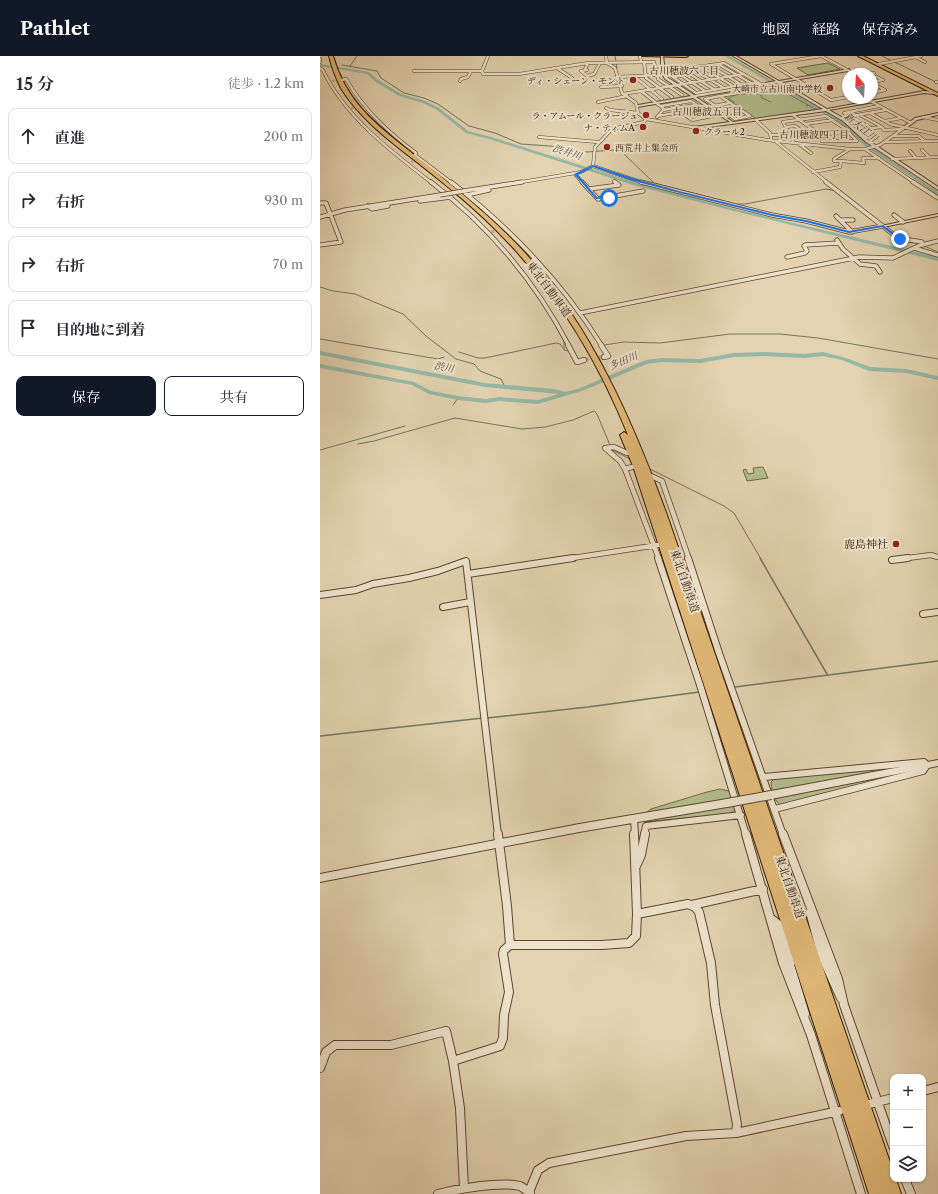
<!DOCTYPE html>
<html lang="ja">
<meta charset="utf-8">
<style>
:root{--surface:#fff;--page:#f7f7f7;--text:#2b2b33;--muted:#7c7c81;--line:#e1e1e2;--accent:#111827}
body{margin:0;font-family:"Libre Caslon Text","Noto Serif JP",serif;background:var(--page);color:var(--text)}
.controls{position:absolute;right:12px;bottom:12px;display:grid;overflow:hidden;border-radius:8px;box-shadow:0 1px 3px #0004}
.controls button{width:36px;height:36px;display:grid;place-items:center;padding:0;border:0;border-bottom:1px solid var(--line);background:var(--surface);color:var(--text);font:20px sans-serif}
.compass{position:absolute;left:522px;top:12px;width:36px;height:36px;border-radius:50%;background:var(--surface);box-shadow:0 1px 3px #0004;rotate:342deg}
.stop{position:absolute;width:12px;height:12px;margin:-9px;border:3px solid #1a73e8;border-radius:50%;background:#fff}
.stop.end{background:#1a73e8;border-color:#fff;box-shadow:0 1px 4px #0008}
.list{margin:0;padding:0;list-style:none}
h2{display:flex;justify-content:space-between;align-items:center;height:52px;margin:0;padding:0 16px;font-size:17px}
h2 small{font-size:13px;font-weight:400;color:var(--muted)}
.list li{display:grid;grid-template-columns:26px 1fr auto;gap:12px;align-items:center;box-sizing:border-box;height:56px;margin:0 8px 8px;padding:0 8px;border:1px solid var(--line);border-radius:8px}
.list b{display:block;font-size:15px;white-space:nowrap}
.list em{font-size:13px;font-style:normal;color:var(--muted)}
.actions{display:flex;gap:8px;padding:12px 16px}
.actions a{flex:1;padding:9px 0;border:1px solid var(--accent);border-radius:8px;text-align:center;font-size:14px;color:var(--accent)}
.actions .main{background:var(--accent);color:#fff}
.icon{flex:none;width:22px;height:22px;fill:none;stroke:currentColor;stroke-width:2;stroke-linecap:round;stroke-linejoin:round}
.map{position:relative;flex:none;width:618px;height:1138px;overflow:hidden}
header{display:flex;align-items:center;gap:24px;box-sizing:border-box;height:56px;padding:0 20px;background:var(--accent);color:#fff}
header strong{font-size:19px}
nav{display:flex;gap:22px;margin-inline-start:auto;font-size:14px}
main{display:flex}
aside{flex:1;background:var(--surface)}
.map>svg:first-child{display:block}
</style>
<header>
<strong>Pathlet</strong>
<nav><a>地図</a><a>経路</a><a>保存済み</a></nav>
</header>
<main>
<aside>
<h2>15 分<small>徒歩 · 1.2 km</small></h2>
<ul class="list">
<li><svg class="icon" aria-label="ahead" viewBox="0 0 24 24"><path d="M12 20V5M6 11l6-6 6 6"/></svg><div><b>直進</b></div><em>200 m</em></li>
<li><svg class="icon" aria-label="right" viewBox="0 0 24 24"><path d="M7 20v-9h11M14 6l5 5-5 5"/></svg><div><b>右折</b></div><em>930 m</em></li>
<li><svg class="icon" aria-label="right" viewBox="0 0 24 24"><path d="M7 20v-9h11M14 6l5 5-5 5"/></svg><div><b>右折</b></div><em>70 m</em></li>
<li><svg class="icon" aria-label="arrive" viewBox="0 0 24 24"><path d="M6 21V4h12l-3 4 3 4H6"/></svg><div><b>目的地に到着</b></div></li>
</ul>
<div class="actions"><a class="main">保存</a><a>共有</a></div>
</aside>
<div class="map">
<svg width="618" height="1138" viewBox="0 0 618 1138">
<rect width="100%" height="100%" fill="#e3d3b0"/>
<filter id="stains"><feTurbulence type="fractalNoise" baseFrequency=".005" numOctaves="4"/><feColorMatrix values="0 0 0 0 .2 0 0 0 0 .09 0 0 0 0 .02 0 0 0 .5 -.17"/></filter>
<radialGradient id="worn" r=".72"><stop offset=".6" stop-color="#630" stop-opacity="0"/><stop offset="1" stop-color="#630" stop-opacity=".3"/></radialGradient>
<path fill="#b2bd8d" stroke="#726a48" d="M 508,7 L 520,13 L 488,19 L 477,12 Z
M 456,31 L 497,54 L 437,63 L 401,41 Z
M 443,411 L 448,422 L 427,425 L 423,414 L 426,413 L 428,418 L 434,417 L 433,412 Z
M 596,708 L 452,736 L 451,726 L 455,722 Z
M 599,714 L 460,749 L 454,742 Z
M 400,733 L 409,735 L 412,743 L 326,757 L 331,753 L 387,736 Z
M 414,749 L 415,754 L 409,758 L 324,766 L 323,764 Z"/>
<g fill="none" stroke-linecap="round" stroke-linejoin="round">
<path stroke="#6e7865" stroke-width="1" d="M 295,0 L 296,6
M 562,0 L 618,27
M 296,7 L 297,12
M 22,9 L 57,15 L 61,22 L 84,37 L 104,42 L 118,48 L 149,70 L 175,77 L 201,88 L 243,91 L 267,96 L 294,94 L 301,95 L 334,127 L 416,148 L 425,148 L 506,133 L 516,135
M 30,10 L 37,0
M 434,37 L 439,37 L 442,42 L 451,46
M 415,39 L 432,37
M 413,40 L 408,43 L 414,46
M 486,50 L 492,49
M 149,160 L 176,188
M 583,185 L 593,187
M 604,190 L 618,196
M 0,231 L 13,235 L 35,238 L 83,258 L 106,280 L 136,303 L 154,308 L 160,315 L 181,323 L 185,331
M 236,271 L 244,285 L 244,294 L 251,296
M 0,283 L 118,303 L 124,301
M 284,289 L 304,286 L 340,287 L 410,278 L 460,278 L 498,282 L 618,303
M 139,296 L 158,302 L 165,302 L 236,287 L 240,288 L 244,293
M 133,349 L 138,342
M 38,388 L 54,385 L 135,362 L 202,373 L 225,371 L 253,364 L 274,355 L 277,358 L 292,394 L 312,404
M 0,394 L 85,370
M 328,412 L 404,450 L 414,457 L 441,503"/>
<path stroke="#6e7865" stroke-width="1.5" d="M 440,502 L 507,618
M 415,631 L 618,605
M 167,662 L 268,651 L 379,636
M 0,680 L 163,662"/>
<path fill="#96b9a7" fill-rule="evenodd" d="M 405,0 L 409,0 L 522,65 L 547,88 L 618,136 L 618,139 L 545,90 L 520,67 Z
M 0,8 L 49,16 L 58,24 L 81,38 L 105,45 L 119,52 L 148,75 L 171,81 L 317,127 L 415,153 L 618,201 L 618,205 L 414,155 L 313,129 L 169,83 L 146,77 L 117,54 L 103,47 L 79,40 L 56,26 L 47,18 L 0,10 Z
M 0,295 L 165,327 L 234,333 L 245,336 L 258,333 L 326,304 L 342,302 L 380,303 L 414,297 L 444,296 L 484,298 L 503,296 L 526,302 L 550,311 L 586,313 L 618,320 L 618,324 L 586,317 L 549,315 L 522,304 L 503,300 L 484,302 L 444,300 L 414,301 L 380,307 L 342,306 L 327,308 L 262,335 L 218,348 L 179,345 L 166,347 L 138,344 L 109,338 L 92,329 L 0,312 L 0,308 L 94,326 L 111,335 L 138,340 L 166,343 L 179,341 L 218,344 L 239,338 L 165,331 L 0,299 Z"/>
<path stroke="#c0ad8d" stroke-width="2.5" stroke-dasharray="2.5 1.5" stroke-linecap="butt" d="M 12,25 L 22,24
M 31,52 L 41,52
M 91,106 L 101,104"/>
<path stroke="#c0ad8d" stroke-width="3.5" stroke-dasharray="3.5 1.5" stroke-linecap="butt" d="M 171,176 L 182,173
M 222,236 L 237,233"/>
<path stroke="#c0ad8d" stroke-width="4.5" stroke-dasharray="4.5 2.5" stroke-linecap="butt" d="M 264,304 L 284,301"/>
<g stroke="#5e462e" stroke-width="3.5">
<path id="minor-far4" d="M 286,0 L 287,7 L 295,12 L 302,37 L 316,47 L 318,57 L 326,63 L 447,84 L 530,93 L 545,93 L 560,89 L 584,72
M 320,0 L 321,6
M 595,1 L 605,6
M 0,3 L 0,6
M 324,6 L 326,22 L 352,41
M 268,7 L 265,13 L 267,14 L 261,15 L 267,20 L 274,18 L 280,7
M 398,8 L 431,27
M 559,8 L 601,0
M 389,9 L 422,29
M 380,10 L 413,30
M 0,12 L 3,14 C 24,60 73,97 112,127
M 237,12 L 252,22
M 371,12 L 404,32
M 362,13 L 395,34
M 94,15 L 162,15 L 163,18 L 199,18 L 268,7 L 334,6 L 338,23 L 362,39
M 162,15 L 168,0
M 335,15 L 353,15 L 404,7 L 448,32 L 400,40
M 359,18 L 385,35
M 546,18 L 554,17
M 361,20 L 353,21 L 376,37 L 438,26
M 297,21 L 336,19
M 315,21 L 342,43
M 552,22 L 557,21 L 563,24 L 552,26
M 22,24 L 26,23 C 44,54 68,76 96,97 L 95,99 L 132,127
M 140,25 L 141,23 L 148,21 L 151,15
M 616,26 L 618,26
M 552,27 L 565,34 L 552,37
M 281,31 L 302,30
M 474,31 L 486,29
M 321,35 L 344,53 L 337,61
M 479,35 L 492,33
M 303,38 L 424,18
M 400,40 L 430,60 L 415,63 L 385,43 Z
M 528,41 L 511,44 L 451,8 L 501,0 L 535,18
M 545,42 L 591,67
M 278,46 L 307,40
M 341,50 L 371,45 L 392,60 L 372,64 L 361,56
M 286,52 L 290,54 L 318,57
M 343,54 L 376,49
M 550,57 L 570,68 L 618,79
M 473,59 L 499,78
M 338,60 L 410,47
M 531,60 L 566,54
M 603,61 L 618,64
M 436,64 L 450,77 L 451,82
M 565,65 L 581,62
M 485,68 L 513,64
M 466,71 L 475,70 L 486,78
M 562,71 L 564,74 L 582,73
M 551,72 L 524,57 L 559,50
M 536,74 L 562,71 L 540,59
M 451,79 L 530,77
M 575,80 L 599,80 L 604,85
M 219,81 L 278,86
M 455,85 L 508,127
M 566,86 L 618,85
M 474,87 L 463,66 L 506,60 L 524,72 L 537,85 L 502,85
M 479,88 L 491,97
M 545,93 L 595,127
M 602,94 L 609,101
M 590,95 L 596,102
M 572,103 L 618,101
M 521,105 L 544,107 L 543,102 L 559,102
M 273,110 L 324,127
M 493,116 L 520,111 L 521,105 L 514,105 L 514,103 L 530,93
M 255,118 L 263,127
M 294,125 L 296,127
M 196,127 L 261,116 L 273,110 L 275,91 L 292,73 L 324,66 L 326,63"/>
</g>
<g stroke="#5e462e" stroke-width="5">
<path id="minor-far3" d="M 111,126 C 169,170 215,225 249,290
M 131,126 C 190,172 242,226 282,290
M 262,126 L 278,143 L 323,135
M 321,126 L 452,159 L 486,165 L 529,176 L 563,170
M 506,126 L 578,182 L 602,186
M 593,126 L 618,142
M 269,133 L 299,129 L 295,126
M 144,135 L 202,126
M 147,139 L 169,134
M 100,145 L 131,141
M 0,147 L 6,147 L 21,186 L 0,189
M 48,150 L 52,153 L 68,150
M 574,159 L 583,166
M 516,160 L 532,176
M 0,161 L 25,154 L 120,139
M 521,164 L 533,164
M 517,184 L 523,193 L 540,208 L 556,210 L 560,216
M 594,192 L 618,199
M 467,201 L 485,197 L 487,195 L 484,190 L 485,189 L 518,187
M 260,257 L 539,201 L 573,202 L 598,190 L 618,185"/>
</g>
<g stroke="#5e462e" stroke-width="6">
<path id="minor-far2" d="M 248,289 L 257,306 L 264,304
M 281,289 L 288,300 L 284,301
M 312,411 L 305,413 L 339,503
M 305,413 L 300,405 L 285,392 L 294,391 L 307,397
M 331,420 L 342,425 L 369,503
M 246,503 L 338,489
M 580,503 L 611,499 L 618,501"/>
</g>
<g stroke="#5e462e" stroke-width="8">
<path id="minor-far1" d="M 338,502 L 380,629 L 426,779
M 368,502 L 399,597 L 463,779
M 572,504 L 588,502
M 148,518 L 253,502
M 0,539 L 36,534 L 53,528 L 89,522 L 118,515 L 146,505 L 178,779
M 123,551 L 150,546
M 603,558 L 618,556
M 444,721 L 604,706 L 607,709 L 603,715 L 455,753
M 314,763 L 315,779
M 324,779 L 326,770 L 421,759"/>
</g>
<g stroke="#5e462e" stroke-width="10">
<path id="minor" d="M 426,778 L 463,907 L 491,979 L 541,1138
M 463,778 L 518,923 L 524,949 L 573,1090
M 316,810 L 321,799 L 325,778
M 372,849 L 443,833
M 490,856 L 502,900 L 521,942
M 317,858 L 368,848 L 375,851 L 379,856 L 391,907 L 395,949 L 417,1068 L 416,1077
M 453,864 L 458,868 L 471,906 L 470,909 L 485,958
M 190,889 L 282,889 L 309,887 L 316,880 L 317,858 L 314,778
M 133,1005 L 180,990 L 183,982 L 184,959 L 189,936 L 183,898 L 184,894 L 190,889 L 187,850 L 178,778
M 0,1012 L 6,996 L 15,989 L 71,989 L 126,975 L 133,1005 L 140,1052 L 144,1132
M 603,1035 L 618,1031
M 549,1048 L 573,1042
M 585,1123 L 591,1138
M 209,1136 L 218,1114 L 229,1107 L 366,1080 L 416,1077 L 519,1055
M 118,1138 C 138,1133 180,1125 200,1130 C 203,1131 207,1135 210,1137"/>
</g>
<g stroke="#5e462e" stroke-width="2">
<path id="tertiary" d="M 341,0 L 343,0 L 345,15 L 347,21 L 374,39 L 456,25 L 413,0 L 416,0 L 459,25 L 529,13 L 528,15 L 462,26 L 507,53 L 604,35 L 615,36 L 614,38 L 604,37 L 509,54 L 525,63 L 548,84 L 618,131 L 618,134 L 546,86 L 523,65 L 506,55 L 375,73 L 374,71 L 410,66 L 373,42 L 317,51 L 318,49 L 371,40 L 345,23 L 341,15 ZM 458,27 L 503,53 L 413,66 L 376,41 Z
M 618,57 L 618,59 L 597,64 L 585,73 L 582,72 L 595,62 Z
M 618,158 L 618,160 L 563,171 L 561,170 Z
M 618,704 L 618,710 L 451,743 L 448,742 L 447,739 L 448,736 L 451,735 Z
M 407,743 L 410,744 L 411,747 L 410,750 L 407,751 L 259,776 L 0,826 L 0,818 L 259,768 Z"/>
</g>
<g stroke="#321702" stroke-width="2">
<path id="trunk" d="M 320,0 L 368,0 L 366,1 Z
M 538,0 L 543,0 L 618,37 L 618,40 Z"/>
</g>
<g stroke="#321702" stroke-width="2">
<path id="motorway" d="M 9,0 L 13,0 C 28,52 63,73 103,106 C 139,135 175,164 206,198 C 273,274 313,366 347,459 L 573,1115 L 573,1123 L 576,1123 L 581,1138 L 565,1138 L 327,428 L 565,1138 L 549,1138 L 313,410 L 300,379 L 304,376 L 308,379 C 277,302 233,230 174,172 C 149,147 121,125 93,103 C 67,83 40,62 22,34 C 16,23 12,12 9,0 Z"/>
</g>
<use href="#minor-far4" stroke="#ede2cc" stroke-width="2.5"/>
<use href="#minor-far3" stroke="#ede2cc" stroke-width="3.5"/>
<use href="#minor-far2" stroke="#ede2cc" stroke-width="4.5"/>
<use href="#minor-far1" stroke="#ede2cc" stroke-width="6"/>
<use href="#minor" stroke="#ede2cc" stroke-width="8"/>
<use href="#tertiary" fill="#ede2cc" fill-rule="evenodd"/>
<use href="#trunk" fill="#e2ba78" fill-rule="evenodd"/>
<use href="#motorway" fill="#e2ba78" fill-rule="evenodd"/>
<g stroke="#5e462e" stroke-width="5" stroke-linecap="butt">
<path id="minor-bridge" d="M 120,139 L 144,135"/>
</g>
<g stroke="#5e462e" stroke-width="10" stroke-linecap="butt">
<path id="tertiary-bridge" d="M 407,747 L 451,739"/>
</g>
<use href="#minor-bridge" stroke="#ede2cc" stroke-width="3.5"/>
<use href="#tertiary-bridge" stroke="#ede2cc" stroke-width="8"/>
</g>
<path fill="#1a73e8" d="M 273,109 L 313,122 L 359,135 L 452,158 L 486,164 L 529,175 L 563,169 L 582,183 L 579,184 L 562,171 L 529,177 L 486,166 L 452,160 L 356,136 L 310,124 L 273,111 L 258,119 L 277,141 L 290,142 L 276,143 L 254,118 Z"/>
<g fill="#8f2418" stroke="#ede2cc" stroke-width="1.5">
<circle cx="313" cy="24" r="4"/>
<circle cx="510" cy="32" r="4"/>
<circle cx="326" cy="59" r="4"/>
<circle cx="323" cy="71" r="4"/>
<circle cx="376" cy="75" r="4"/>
<circle cx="287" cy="91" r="4"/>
<circle cx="576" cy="488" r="4"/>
</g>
<g text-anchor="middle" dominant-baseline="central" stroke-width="4" stroke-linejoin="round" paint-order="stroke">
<g font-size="9" fill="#321702" stroke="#ede2cc" text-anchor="end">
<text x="305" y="24">ディ・シェーン・モント</text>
<text x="502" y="32">大崎市立古川南中学校</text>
<text x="318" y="59">ラ・アムール・クラージュ</text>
<text x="315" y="71">ナ・ティムA</text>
<text x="384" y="75" text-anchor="start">クラール2</text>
<text x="295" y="91" text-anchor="start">西荒井上集会所</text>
</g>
<g font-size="10" fill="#321702" stroke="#ede2cc">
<text x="364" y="14">古川穂波六丁目</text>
<text x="387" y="55">古川穂波五丁目</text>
<text x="494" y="78">古川穂波四丁目</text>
</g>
<g font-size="10" font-style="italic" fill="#504834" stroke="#ede2cc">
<text transform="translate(541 71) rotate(39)">新大江川</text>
<text transform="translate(247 96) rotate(18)">渋井川</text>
<text transform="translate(303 305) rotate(-23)">多田川</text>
<text transform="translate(124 311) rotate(11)">渋川</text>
</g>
<g font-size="11" fill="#321702" stroke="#ede2cc">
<text transform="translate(229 233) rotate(53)">東北自動車道</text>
<text transform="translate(365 525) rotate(71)">東北自動車道</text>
<text transform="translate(470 831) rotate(71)">東北自動車道</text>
</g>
<g font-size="11" fill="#321702" stroke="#ede2cc" text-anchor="end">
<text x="568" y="488">鹿島神社</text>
</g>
</g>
<rect width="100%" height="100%" filter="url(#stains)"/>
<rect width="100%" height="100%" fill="url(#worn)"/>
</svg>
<div class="controls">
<button>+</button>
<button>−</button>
<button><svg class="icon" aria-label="layers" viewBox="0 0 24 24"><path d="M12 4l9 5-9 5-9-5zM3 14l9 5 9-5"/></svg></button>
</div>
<svg class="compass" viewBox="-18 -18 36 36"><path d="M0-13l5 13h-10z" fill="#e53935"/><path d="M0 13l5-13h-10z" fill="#7c7c81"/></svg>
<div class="stop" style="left:289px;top:142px"></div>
<div class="stop end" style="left:580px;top:183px"></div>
</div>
</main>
